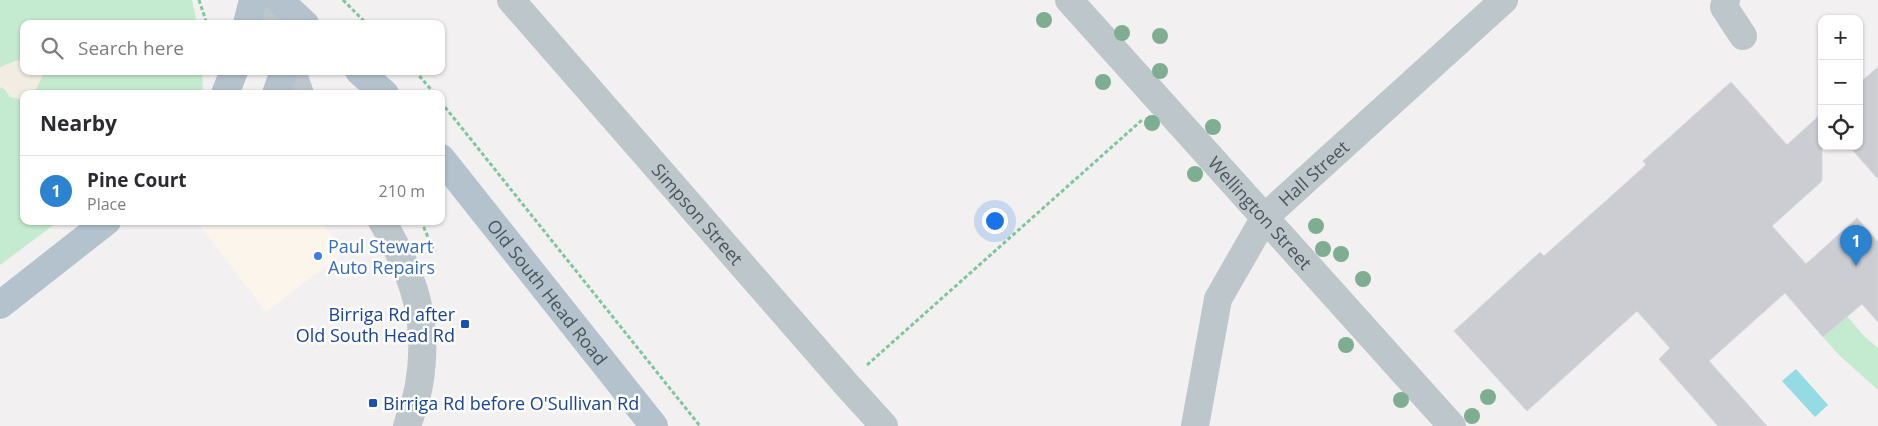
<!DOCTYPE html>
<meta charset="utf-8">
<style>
:root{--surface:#fff;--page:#f2f2f3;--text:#2b2b33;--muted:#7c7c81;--line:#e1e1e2;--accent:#2c84d0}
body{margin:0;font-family:"Open Sans",sans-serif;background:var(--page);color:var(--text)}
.controls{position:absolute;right:15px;top:15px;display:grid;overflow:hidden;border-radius:10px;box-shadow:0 1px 4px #0004}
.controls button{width:45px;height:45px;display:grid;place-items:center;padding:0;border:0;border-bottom:1px solid var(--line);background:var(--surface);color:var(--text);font:25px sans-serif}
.you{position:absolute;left:994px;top:220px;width:18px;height:18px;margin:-12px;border:4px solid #fff;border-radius:50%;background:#1a73e8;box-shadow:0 0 0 8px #1a73e833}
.badge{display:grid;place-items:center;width:32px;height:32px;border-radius:50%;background:var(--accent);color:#fff;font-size:16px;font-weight:700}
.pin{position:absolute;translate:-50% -41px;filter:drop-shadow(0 1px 2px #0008)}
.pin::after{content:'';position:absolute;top:26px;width:18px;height:15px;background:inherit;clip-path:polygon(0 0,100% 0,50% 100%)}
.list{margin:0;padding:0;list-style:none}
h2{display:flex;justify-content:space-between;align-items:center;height:65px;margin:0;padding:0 20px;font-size:21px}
h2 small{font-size:16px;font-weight:400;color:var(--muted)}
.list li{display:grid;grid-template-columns:32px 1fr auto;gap:15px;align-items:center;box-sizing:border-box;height:70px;padding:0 20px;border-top:1px solid var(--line)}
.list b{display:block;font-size:19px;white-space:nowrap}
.list p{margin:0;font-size:16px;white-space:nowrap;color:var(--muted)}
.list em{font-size:16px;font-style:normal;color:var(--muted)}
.icon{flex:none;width:28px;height:28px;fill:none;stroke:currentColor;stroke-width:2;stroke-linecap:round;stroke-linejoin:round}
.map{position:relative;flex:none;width:1878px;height:426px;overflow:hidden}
.search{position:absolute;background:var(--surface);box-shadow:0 1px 4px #0004;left:20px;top:20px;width:425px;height:55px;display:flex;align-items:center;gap:12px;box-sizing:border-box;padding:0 18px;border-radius:10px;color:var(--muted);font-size:19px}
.panel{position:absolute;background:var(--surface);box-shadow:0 1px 4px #0004;left:20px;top:90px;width:425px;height:135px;border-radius:10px}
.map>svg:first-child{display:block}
</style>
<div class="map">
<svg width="1878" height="426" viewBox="0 0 1878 426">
<rect width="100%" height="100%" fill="#f2f0f1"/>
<path fill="#fbf5ec" d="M 197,221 L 321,221 L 344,252 L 266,312 Z"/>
<path fill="#c4ebcf" d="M 0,0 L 192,0 L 197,24 L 24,24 L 24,71 L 202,71 L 203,94 L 24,94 L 24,221 L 59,221 L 0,265 Z
M 1847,316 L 1864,336 L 1878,348 L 1878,390 L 1839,355 L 1823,337 Z"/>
<path fill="#f2ece3" d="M 24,60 L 24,71 L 45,71 L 34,94 L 24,94 L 24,100 L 10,97 L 5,90 L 0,87 L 0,67 L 15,61 Z"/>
<path fill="#95dbe3" d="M 1796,369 L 1828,405 L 1815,417 L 1782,381 Z"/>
<path fill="#cbcdd2" stroke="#d5d7db" d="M 1878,67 L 1878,179 L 1849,146 L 1859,146 L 1859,79 L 1861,78 L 1863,80 Z
M 1731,82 L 1787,145 L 1822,113 L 1822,181 L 1772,226 L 1806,264 L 1857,218 L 1878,242 L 1878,322 L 1862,304 L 1823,337 L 1785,293 L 1709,361 L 1767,426 L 1718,426 L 1659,359 L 1670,348 L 1637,311 L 1527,411 L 1454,331 L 1540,252 L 1544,256 L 1646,165 L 1643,161 Z"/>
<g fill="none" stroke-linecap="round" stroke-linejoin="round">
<path stroke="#7fc69c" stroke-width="3" stroke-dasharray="4 2.5" stroke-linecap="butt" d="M 199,0 L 207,24
M 343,0 L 367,24
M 415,71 L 435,94
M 441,102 L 700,426
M 421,221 L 434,251 L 429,252
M 867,365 L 1142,120"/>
<g stroke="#bdc6cb" stroke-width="28">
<path d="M 265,0 L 274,24"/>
<path id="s1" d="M 511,0 L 846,384 L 884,426"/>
<path id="s2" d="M 1069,0 L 1452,426"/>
<path d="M 1726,0 L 1724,7 L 1743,36"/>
<path d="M 292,71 L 300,94"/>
<path d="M 382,221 C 414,276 430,321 419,385 C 417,399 411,413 407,426"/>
<path id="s3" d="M 1195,426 L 1218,299 L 1265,217 L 1504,0"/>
</g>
<g stroke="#b3c2cc" stroke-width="28">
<path d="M 279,0 L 305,24"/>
<path d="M 247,24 L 253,0"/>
<path d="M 359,71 L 385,94"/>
<path d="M 225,94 L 234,71"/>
<path d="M 276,94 L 284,71"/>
<path id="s4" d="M 441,158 L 654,426"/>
<path d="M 0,305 L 107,221"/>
</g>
</g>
<g fill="#7fad91">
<circle cx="1044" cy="20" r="8"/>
<circle cx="1122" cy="33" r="8"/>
<circle cx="1160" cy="36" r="8"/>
<circle cx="1160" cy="71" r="8"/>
<circle cx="1103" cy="82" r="8"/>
<circle cx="1152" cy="123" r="8"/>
<circle cx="1213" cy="127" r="8"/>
<circle cx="1195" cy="174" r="8"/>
<circle cx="1316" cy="226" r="8"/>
<circle cx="1323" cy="249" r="8"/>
<circle cx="1341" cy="254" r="8"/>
<circle cx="1363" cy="279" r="8"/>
<circle cx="1346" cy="345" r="8"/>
<circle cx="1488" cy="397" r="8"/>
<circle cx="1401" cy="400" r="8"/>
<circle cx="1472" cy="416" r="8"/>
</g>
<circle fill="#3f7fe0" stroke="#fff" stroke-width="2" cx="318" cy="256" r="5"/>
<g fill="#1a4fb4" stroke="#fff" stroke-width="2">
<rect x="460" y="319" width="10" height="10" rx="2.5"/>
<rect x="368" y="398" width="10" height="10" rx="2.5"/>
</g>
<g text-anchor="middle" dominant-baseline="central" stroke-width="5" stroke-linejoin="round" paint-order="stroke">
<g font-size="18" fill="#4a555c" stroke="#fff">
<text stroke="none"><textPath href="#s3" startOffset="289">Hall Street</textPath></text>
<text stroke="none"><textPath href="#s2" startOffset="286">Wellington Street</textPath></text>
<text stroke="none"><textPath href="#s1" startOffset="284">Simpson Street</textPath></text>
<text stroke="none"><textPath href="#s4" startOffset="171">Old South Head Road</textPath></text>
</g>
<g font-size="18" fill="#366cbe" stroke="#fff" text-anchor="start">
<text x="328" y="246">Paul Stewart<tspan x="328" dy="21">Auto Repairs</tspan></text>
</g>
<g font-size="18" fill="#164399" stroke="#fff" text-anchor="end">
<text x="455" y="314">Birriga Rd after<tspan x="455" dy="21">Old South Head Rd</tspan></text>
<text x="383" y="403" text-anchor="start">Birriga Rd before O'Sullivan Rd</text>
</g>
</g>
</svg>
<div class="controls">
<button>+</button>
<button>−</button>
<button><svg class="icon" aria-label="locate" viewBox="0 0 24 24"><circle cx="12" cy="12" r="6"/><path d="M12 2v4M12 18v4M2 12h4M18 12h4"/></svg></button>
</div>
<div class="you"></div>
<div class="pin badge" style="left:1856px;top:266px">1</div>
<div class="search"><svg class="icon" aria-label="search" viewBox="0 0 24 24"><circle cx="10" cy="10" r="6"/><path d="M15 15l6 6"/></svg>Search here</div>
<section class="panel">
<h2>Nearby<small></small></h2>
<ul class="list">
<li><span class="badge">1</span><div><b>Pine Court</b><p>Place</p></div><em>210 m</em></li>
</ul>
</section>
</div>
